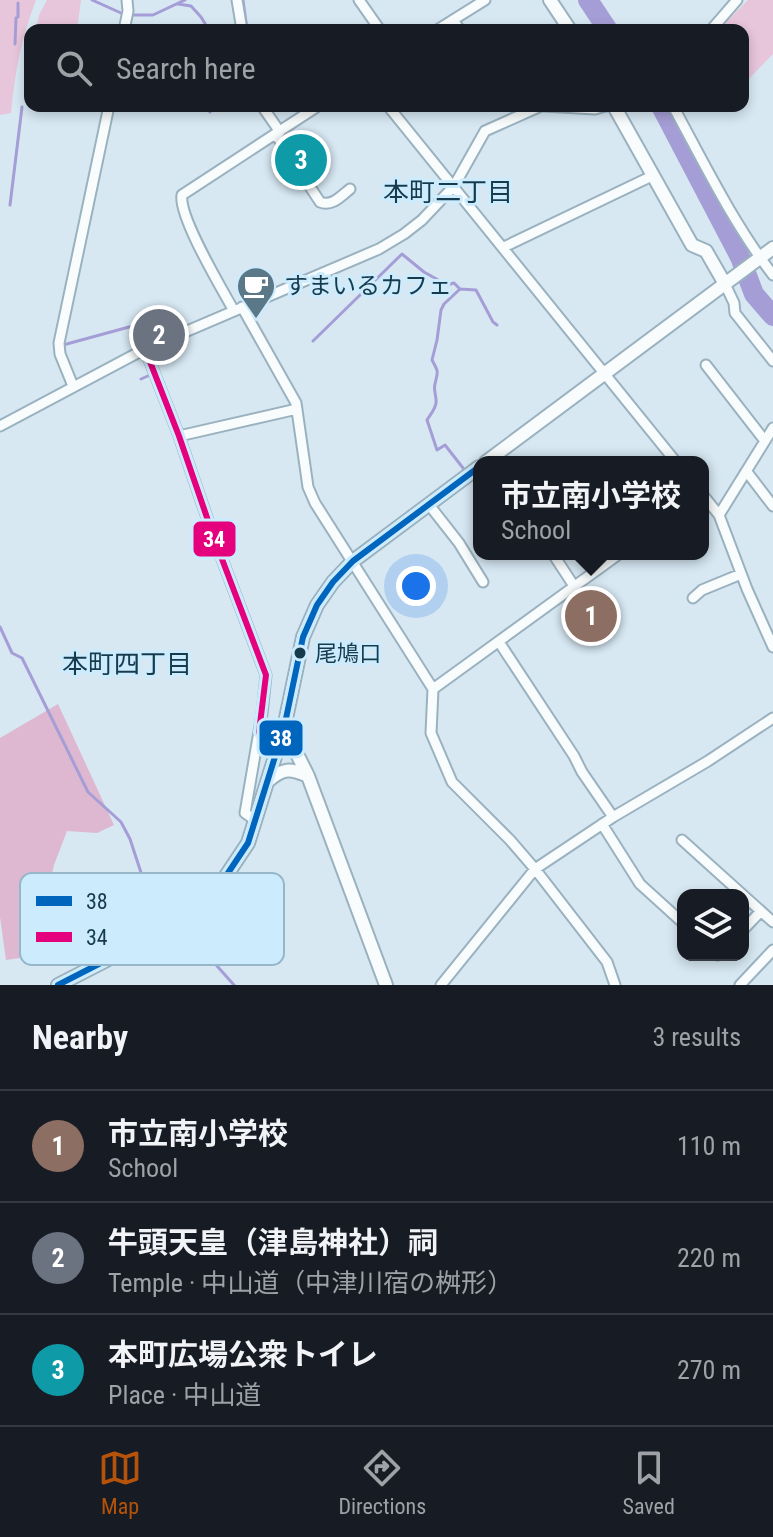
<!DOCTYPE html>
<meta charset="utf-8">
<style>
:root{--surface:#171b24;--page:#242831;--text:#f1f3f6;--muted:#9ea1a6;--line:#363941;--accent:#b45309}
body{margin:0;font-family:"Roboto Condensed","Noto Sans JP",sans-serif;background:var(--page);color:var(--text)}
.controls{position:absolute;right:24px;bottom:24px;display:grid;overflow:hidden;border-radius:16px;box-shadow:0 4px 12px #0003}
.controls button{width:72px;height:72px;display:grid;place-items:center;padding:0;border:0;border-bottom:2px solid var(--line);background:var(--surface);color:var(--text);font:40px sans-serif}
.you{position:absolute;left:416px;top:586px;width:28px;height:28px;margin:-20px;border:6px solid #fff;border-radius:50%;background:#1a73e8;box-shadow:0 0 0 12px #1a73e833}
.badge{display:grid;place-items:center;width:52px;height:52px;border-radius:50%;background:var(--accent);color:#fff;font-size:26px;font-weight:700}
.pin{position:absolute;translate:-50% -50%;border:4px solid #fff;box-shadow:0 2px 8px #0006}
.popup{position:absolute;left:473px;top:456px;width:236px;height:104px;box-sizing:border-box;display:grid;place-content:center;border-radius:16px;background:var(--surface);filter:drop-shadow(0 2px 6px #0005);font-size:26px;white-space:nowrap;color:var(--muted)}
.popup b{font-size:30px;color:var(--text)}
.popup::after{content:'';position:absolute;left:50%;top:100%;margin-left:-16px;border:16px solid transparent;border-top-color:var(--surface)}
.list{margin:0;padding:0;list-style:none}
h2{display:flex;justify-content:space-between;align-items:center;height:104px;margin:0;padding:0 32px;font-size:34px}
h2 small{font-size:26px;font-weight:400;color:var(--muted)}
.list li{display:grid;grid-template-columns:52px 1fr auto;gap:24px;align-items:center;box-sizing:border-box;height:112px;padding:0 32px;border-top:2px solid var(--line)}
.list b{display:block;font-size:30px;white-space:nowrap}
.list p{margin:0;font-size:26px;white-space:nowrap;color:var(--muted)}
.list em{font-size:26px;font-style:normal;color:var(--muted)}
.icon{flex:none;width:44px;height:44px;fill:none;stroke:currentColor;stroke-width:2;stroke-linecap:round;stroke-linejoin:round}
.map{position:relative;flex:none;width:773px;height:985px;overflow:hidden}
.search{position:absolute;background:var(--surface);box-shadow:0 4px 12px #0003;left:24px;right:24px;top:24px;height:88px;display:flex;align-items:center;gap:20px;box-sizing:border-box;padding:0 28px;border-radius:16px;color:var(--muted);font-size:30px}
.sheet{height:440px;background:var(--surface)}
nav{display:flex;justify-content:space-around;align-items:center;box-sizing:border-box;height:112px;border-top:2px solid var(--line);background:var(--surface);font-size:22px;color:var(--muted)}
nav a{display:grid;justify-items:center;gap:4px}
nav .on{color:var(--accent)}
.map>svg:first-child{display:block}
</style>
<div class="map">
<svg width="773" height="985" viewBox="0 0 773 985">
<rect width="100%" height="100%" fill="#d7e8f3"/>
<path fill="#e7c5db" d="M 0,0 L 36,0 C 21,39 15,72 11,113 L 0,115 Z
M 47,0 L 81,0 L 77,30 L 36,30 L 39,15 Z
M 748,0 L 773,0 L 773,54 L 743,85 L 743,30 L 718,30 Z"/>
<path fill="#deb8d0" d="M 58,704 L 114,825 L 97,833 L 67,831 L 54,865 L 33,956 L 6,960 L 0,917 L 0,738 Z"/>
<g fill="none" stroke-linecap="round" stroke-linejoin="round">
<path stroke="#a59ed6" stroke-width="3" d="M 92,0 L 121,13
M 243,0 L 247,30
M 178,4 L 191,6 L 201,17 L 209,30
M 130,15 L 153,15 L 185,0
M 15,44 L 16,18 L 18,17 L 18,3
M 210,112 L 211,106
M 10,205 L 22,107
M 460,289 L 476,290 L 493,322 L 497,325
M 313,341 L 402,254 L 424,272 L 447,285 L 454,283 L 460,289 L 444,304 L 441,310 L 437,340 L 432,360 C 439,373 438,370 435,384 C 433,390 437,397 436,403 C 435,410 430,415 427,420 L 437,450 L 445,445 L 463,468
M 63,345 L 129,327 L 143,326
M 141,379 L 150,375
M 0,627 L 12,653 L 22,658 L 88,792 L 121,822 L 130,839 L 149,897 L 173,922
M 179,927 L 193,939 L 234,985"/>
<path stroke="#a59ed6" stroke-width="20" d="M 588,0 L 608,30
M 661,106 L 740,257 L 754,294 L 773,316"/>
<g stroke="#9ab2bf" stroke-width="13">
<path id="minor" d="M 237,0 L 242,30
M 359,0 L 380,30
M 453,20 L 460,30
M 124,30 L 128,11 L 127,0
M 437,30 L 485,0
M 711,30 L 737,0
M 262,106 L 280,132
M 388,106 L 676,462
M 544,106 L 595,109 L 606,106
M 673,106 C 704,163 733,223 773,275
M 276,135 L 320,202 C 332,207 341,196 350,189
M 504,247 L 652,176
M 725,284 L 734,303 L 735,313 L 773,361
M 242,307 L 296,403 L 308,487 L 315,503 L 433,689 L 431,733 L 452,782 L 510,840 L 535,869 L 607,962 L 615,985
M 234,311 C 222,289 178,216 182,195 L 318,106
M 145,349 L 179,436 L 214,538 L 266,675 L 262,714 L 245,813 L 255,820
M 706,365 L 765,441
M 73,386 L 60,354 L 59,343 L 109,106
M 0,426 L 145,349 L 379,249 L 404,234 L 422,220 L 454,186 L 485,131 L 541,106
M 179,436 L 297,409
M 747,472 L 773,506
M 703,495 L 719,515 L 747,589 L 773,647
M 430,506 L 459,543 L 483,582
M 719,515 L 773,428
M 553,554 L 574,586
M 693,598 L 702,590 L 741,574
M 499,642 L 574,756 L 582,772 L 613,817
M 433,689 L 619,554
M 602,824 L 640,884 L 683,923
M 682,840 L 773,922
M 743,930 L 761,911
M 717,955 L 718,955
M 441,985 L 535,869 L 613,817 L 708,761 L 773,718
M 740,985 L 773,950"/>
</g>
<g stroke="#9ab2bf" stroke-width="16">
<path id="tertiary" d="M 550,0 L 570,30
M 614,106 L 692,245 L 706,251 L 725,284
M 486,462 L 773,248
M 284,728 L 308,776 L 386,985
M 268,781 C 283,768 290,768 308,776
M 58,985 L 169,928 L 203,905 L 218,888 L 248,843 L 284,728 L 303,637 L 317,605 L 333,582 L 353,561 L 479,467"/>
</g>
<use href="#minor" stroke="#f9fcfd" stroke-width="9"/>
<use href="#tertiary" stroke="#f9fcfd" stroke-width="12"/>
<g stroke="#ccecfe" stroke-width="12">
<path id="bus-1" d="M 58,985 L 169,928 L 203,905 L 218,888 L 248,843 L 284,728 L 303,637 L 317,605 L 333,582 L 353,561 L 479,467"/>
</g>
<g stroke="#ccecfe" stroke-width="12">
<path id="bus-2" d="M 145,349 L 179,436 L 214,538 L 266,675 L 259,732"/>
</g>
<use href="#bus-1" stroke="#0065bd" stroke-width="6"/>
<use href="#bus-2" stroke="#e5007d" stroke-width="6"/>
</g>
<defs>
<g id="cafe-pin" transform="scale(2)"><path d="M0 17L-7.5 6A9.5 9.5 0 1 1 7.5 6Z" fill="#5a7887" stroke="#ccecfe"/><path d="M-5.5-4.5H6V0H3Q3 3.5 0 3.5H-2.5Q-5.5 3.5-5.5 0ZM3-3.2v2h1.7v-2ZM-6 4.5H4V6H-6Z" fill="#fff"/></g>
</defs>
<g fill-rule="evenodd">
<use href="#cafe-pin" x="256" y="286"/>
</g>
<circle fill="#163b4d" stroke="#ccecfe" stroke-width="3" cx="300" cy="653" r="7"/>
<g text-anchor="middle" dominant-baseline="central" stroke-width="6" stroke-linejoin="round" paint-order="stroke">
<g font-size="22" fill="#163b4d" stroke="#ccecfe" text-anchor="start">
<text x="315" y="653">尾鳩口</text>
</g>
<g font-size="24" fill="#163b4d" stroke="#ccecfe" text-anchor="start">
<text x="284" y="286">すまいるカフェ</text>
</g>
<g font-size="26" fill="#163b4d" stroke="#ccecfe">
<text x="448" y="192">本町二丁目</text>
<text x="127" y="664">本町四丁目</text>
</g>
</g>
<rect x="20" y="873" width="264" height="92" rx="12" fill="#ccecfe" stroke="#95b7c9" stroke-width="2"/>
<rect x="36" y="896" width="36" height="10" fill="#0065bd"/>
<rect x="36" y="932" width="36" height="10" fill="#e5007d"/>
<g font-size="22" fill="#163b4d">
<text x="86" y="909">38</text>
<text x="86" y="945">34</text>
</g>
<g stroke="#ccecfe" stroke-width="3">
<rect x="192" y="520" width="45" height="38" rx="8" fill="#e5007d"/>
<rect x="258" y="719" width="46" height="38" rx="8" fill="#0065bd"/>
</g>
<g font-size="22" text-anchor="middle" font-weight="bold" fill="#fff">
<text x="214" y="547">34</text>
<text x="281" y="746">38</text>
</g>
</svg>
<div class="controls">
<button><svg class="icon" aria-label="layers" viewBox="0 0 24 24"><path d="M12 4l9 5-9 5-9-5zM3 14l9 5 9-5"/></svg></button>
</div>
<div class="you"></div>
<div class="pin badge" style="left:591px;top:616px;background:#8d6e63">1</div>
<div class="popup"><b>市立南小学校</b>School</div>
<div class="pin badge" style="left:159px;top:335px;background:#6b7280">2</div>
<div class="pin badge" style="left:301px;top:160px;background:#0f9aa8">3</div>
<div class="search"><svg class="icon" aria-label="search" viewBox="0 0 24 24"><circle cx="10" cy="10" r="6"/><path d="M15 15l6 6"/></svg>Search here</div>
</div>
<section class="sheet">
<h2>Nearby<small>3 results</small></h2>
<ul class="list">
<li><span class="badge" style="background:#8d6e63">1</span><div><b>市立南小学校</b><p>School</p></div><em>110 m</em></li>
<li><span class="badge" style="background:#6b7280">2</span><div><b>牛頭天皇（津島神社）祠</b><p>Temple · 中山道（中津川宿の桝形）</p></div><em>220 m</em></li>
<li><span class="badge" style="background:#0f9aa8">3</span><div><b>本町広場公衆トイレ</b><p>Place · 中山道</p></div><em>270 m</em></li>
</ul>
</section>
<nav>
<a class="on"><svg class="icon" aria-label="map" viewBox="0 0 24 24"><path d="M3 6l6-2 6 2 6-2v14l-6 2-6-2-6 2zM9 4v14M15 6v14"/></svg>Map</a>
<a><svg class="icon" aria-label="directions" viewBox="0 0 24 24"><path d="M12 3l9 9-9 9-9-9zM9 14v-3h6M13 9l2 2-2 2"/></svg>Directions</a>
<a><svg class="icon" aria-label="saved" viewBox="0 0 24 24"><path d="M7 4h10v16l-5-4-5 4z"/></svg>Saved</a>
</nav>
